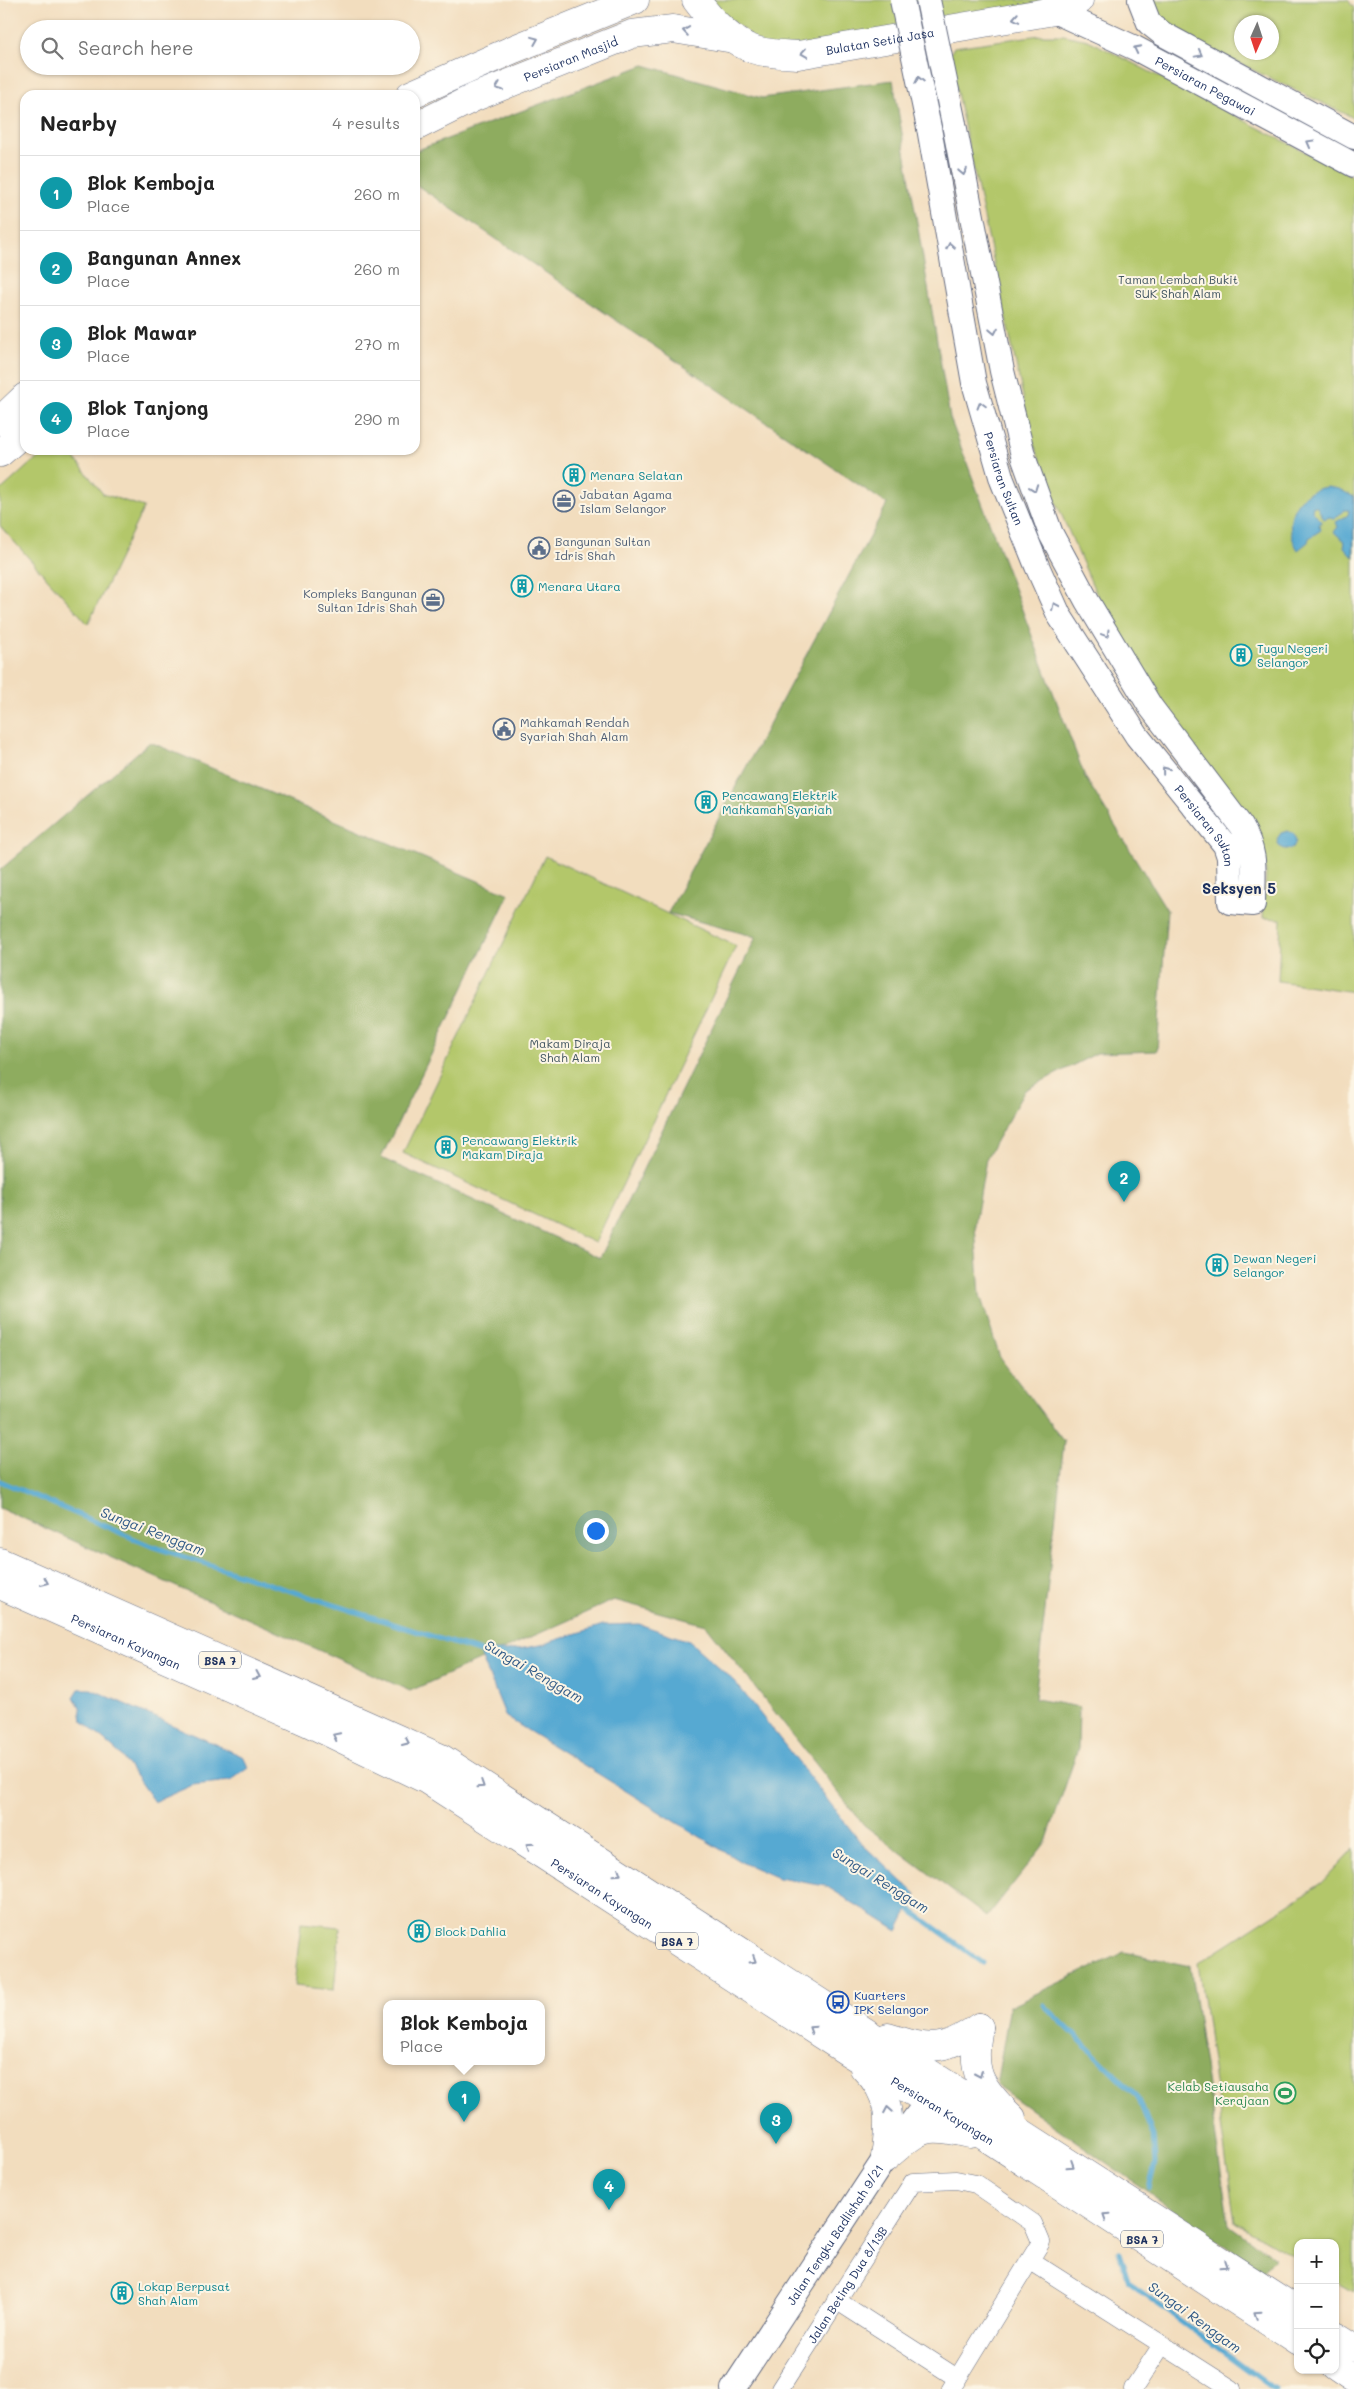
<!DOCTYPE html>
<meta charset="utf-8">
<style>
:root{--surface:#fff;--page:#f2f2f2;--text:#222;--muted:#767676;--line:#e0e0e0;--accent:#111827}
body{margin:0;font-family:Mali,sans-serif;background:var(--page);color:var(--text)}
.controls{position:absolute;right:15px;bottom:15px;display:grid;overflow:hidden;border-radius:10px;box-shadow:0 1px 4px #0004}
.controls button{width:45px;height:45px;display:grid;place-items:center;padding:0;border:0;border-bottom:1px solid var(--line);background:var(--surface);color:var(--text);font:25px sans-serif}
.compass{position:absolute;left:1234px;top:15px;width:45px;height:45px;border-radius:50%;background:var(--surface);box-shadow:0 1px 4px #0004;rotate:183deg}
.you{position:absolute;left:595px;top:1530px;width:18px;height:18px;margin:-12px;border:4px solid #fff;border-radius:50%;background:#1a73e8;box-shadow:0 0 0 8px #1a73e833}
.badge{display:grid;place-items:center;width:32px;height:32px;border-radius:50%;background:var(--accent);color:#fff;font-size:16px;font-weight:700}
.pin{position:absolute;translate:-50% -41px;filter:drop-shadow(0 1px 2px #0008)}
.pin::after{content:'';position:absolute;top:26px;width:18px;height:15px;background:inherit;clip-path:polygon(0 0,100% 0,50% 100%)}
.popup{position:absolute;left:383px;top:2000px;width:162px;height:65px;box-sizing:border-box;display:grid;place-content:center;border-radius:10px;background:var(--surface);filter:drop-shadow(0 1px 4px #0005);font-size:16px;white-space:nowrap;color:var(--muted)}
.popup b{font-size:19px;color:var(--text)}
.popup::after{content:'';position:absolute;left:50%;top:100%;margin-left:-10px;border:10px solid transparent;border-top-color:var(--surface)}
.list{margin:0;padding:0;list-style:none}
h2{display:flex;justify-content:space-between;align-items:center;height:65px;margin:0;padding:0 20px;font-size:21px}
h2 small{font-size:16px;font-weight:400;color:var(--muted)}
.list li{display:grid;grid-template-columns:32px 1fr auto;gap:15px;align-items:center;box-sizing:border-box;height:75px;padding:0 20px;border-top:1px solid var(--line)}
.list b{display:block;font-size:19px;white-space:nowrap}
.list p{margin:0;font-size:16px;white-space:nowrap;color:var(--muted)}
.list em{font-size:16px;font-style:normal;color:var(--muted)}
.icon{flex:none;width:28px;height:28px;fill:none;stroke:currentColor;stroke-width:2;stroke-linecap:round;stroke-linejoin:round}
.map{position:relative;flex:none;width:1354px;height:2389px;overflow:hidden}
.search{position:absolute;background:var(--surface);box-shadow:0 1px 4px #0004;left:20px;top:20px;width:400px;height:55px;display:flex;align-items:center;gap:12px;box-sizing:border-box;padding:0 18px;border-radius:28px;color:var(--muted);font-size:19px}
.panel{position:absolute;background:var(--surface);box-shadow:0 1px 4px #0004;left:20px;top:90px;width:400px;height:365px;border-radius:15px}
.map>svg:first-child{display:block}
</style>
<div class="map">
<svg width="1354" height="2389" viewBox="0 0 1354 2389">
<rect width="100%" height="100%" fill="#fcf5e5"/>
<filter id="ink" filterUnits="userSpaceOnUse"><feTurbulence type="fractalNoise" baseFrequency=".02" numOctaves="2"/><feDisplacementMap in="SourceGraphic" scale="10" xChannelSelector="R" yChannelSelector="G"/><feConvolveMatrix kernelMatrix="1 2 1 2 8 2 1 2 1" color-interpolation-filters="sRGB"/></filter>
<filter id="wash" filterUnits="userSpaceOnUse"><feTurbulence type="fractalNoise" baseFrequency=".0096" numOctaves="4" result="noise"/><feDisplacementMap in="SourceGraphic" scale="20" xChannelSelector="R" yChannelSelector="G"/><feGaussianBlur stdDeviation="1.12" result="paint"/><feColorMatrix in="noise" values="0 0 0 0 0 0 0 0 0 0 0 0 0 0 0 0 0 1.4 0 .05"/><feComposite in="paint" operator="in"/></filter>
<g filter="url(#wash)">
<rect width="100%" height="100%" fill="#f2ddbe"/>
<path fill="#b3c76a" stroke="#677b64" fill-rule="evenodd" d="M 707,0 L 1053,0 L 799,50 L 762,45 Z
M 1151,0 L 1348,0 L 1354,8 L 1354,118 L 1169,30 ZM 1242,22 L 1272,22 L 1272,52 L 1242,52 Z
M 1040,35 L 1063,35 L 1088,40 L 1354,177 L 1354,992 L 1278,981 L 1281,919 L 1263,918 L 1266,873 L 1262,851 L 1173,718 L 1096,593 L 1052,493 L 1032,438 L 949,56 L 954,47 Z
M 52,450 L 68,450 L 103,494 L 144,507 L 88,624 L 0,526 L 0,491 L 31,463 Z
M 545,856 L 736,946 L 595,1243 L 403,1153 Z
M 1354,1849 L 1354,2292 L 1335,2281 L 1335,2243 L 1298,2243 L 1298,2259 L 1235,2222 L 1198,1963 L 1322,1883 Z
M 301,1923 L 340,1927 L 334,1990 L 294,1986 Z"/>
<path fill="#8eac5e" stroke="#546e5e" d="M 644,65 L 762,98 L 893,80 L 950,418 L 1085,777 L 1167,910 L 1157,1051 L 1097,1053 L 1025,1090 L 986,1159 L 975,1225 L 980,1295 L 1000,1358 L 1064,1442 L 1035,1699 L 1079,1707 L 1078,1749 L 1046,1842 L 987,1917 L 864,1825 L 706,1625 L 614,1600 L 410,1691 L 0,1508 L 0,870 L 150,742 L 509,894 L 381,1158 L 600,1258 L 756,937 L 668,913 L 887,504 L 415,184 L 415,151 Z
M 1124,1952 L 1190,1966 L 1229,2225 L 1275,2258 L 1263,2273 L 996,2085 L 1010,2006 Z"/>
<path fill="#56a9d2" stroke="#386c98" d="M 1327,487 L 1339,489 L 1354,497 L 1353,557 L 1344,547 L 1345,542 L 1334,532 L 1338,527 L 1336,522 L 1348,515 L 1349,510 L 1344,510 L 1334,520 L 1330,517 L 1324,519 L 1317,507 L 1313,506 L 1312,511 L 1322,521 L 1319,525 L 1321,530 L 1309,538 L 1308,542 L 1298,550 C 1281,523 1294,491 1327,487 Z
M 1288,831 L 1294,834 L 1296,841 L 1293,848 L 1286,850 L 1279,846 L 1277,839 L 1281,833 Z
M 639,1624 L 689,1641 L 736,1683 L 862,1844 L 916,1894 L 898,1931 L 826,1886 L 778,1878 L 741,1862 L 506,1717 L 479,1651 L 507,1651 L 541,1645 L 603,1625 Z
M 79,1689 L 91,1689 L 244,1757 L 248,1768 L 230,1781 L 193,1785 L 154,1802 L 120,1754 L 82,1721 L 80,1707 L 74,1697 Z"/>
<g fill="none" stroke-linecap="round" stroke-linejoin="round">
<path stroke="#56a9d2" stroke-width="5" d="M 0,1481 L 151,1546 L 484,1653
M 905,1906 L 983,1963
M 1044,2005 L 1138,2097 L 1153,2136 L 1155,2163 L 1149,2188
M 1119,2252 L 1129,2283 L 1274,2389"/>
</g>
</g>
<g filter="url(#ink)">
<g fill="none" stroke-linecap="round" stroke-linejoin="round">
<g stroke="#666c80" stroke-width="19">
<g id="street">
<path d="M 1031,2261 L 1232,2389"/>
<path d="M 836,2300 L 957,2378"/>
<path id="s1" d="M 780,2389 L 913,2182 L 956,2180 L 976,2184 L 1033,2223 L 1041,2242 L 951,2389"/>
<path d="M 1133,2389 L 1162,2345"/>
</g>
</g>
<g stroke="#666c80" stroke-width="26">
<g id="secondary">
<path d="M 1140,0 L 1149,23 L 1163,34 L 1354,137"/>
<path id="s2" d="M 1054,11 L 1135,48 L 1354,165"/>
<path id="s3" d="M 929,128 L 974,383 L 1002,480 L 1037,566 L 1059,615 L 1137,736 L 1225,845 L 1229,857 L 1230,902 L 1253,904 C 1253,872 1258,855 1241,826 L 1150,706 L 1087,601 L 1051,534 L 1024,459 L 1002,371 L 954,124"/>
<path id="s4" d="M 733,2389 L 885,2158 L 939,2086"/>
</g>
</g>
<g stroke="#666c80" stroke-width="29">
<g id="primary">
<path id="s5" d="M 696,0 C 710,19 732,43 755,50 C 769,54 784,54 798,55 L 1054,11 L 1079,0"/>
<path d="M 410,95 L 514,49 L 635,0"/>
<path id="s6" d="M 415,127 L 475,97 L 632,34 L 673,29 L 734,39"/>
<path d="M 0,421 L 25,397"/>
<path d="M 0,453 L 25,431"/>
<path d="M 0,1562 L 441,1758 L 1298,2311"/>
<path id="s7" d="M 0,1585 L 307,1722 L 427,1780 L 848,2052 L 986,2137 L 1298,2341"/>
<path d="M 979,2027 C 970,2072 979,2086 1012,2118"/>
<path d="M 888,2037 C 930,2050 942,2053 979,2027"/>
<path d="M 864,2068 C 893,2096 890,2122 885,2158"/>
<path d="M 885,2158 C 921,2128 923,2123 970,2134"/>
<path d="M 1335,2335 L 1354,2347"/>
<path d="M 1335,2366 L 1354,2379"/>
</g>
</g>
<use href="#street" stroke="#fff" stroke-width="18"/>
<use href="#secondary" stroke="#fff" stroke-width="24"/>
<use href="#primary" stroke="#fff" stroke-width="28"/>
<g stroke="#666c80" stroke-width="26" stroke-linecap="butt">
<path id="secondary-bridge" d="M 902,0 L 929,128
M 928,0 L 954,124"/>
</g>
<use href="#secondary-bridge" stroke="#fff" stroke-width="24"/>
</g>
<defs><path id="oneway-chevron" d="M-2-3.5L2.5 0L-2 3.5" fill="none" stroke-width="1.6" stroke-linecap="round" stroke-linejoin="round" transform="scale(1.25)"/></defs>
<g stroke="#8d97ae">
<use href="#oneway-chevron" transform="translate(1016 18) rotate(170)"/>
<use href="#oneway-chevron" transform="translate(686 31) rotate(-171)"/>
<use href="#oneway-chevron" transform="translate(535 40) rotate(-22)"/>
<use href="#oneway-chevron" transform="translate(1137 49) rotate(-153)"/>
<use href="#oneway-chevron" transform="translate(804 53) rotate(172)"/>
<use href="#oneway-chevron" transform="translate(1199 54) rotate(29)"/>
<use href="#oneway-chevron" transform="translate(919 80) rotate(-102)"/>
<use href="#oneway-chevron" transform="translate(499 87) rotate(158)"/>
<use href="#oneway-chevron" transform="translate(1310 143) rotate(-151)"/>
<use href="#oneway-chevron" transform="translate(963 172) rotate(79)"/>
<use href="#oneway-chevron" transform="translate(950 246) rotate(-100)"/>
<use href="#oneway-chevron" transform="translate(994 331) rotate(79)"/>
<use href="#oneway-chevron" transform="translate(981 405) rotate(-106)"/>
<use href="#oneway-chevron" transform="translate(1034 488) rotate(70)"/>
<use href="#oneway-chevron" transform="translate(1055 606) rotate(-115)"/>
<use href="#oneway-chevron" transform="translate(1106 634) rotate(59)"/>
<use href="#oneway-chevron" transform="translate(1165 770) rotate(-129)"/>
<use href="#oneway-chevron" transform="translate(45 1582) rotate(24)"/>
<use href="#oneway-chevron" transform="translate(257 1676) rotate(24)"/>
<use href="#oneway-chevron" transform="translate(336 1736) rotate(-154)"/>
<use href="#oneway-chevron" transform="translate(406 1742) rotate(25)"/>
<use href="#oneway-chevron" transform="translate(481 1785) rotate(33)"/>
<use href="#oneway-chevron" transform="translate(529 1846) rotate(-147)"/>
<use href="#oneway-chevron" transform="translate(618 1873) rotate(33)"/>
<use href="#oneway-chevron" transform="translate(753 1960) rotate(32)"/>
<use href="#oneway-chevron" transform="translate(812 2029) rotate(-147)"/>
<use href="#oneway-chevron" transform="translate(979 2074) rotate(66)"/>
<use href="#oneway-chevron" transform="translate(888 2110) rotate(-100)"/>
<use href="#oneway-chevron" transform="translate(1071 2165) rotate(33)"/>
<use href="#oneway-chevron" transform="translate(1106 2216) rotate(-147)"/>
<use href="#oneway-chevron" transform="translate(1225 2265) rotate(33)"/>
<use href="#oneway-chevron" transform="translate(1257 2314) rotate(-147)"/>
</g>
</g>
<defs>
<g id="building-ring" transform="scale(1.125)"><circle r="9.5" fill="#fcf5e5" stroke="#0f9aa8" stroke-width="1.5"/><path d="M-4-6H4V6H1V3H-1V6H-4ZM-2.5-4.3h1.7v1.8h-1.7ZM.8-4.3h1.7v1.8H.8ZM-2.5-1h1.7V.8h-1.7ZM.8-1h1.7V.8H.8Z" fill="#0f9aa8"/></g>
<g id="office-ring" transform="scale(1.125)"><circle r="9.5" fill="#fcf5e5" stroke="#5c6f8a" stroke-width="1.5"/><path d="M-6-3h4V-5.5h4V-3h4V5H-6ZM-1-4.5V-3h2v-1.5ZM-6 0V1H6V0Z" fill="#5c6f8a"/></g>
<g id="civic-ring" transform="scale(1.125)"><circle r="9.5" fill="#fcf5e5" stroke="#5c6f8a" stroke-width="1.5"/><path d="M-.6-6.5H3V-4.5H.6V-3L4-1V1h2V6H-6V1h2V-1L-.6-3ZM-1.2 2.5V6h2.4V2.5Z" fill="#5c6f8a"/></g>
<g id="bus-ring" transform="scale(1.125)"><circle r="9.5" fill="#fcf5e5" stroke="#1a4fb4" stroke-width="1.5"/><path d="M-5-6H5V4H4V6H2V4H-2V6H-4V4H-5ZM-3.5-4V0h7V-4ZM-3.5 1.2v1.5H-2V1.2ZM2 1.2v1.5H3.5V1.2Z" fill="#1a4fb4"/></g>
<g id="stadium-ring" transform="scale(1.125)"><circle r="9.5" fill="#fcf5e5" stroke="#2e9e5b" stroke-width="1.5"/><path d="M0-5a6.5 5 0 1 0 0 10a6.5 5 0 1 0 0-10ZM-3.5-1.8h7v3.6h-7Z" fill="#2e9e5b"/></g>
</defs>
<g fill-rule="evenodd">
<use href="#building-ring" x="574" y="475"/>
<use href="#office-ring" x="564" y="501"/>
<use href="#civic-ring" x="539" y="548"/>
<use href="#building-ring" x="522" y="586"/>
<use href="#office-ring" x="433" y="600"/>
<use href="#building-ring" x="1241" y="655"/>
<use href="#civic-ring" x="504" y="729"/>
<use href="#building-ring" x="706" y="802"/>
<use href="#building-ring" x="446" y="1147"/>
<use href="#building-ring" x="1217" y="1265"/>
<use href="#building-ring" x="419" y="1931"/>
<use href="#bus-ring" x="838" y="2002"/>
<use href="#stadium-ring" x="1285" y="2093"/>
<use href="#building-ring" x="122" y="2293"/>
</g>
<g text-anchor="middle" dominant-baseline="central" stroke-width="4" stroke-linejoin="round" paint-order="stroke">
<g fill="#fcf5e5" stroke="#5e6a86" stroke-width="1">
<rect x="199" y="1651.5" width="42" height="17" rx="4"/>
<rect x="656" y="1932.5" width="42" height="17" rx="4"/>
<rect x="1121" y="2230.5" width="42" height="17" rx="4"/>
</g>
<g font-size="11" font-weight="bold" fill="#1b2f5e">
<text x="220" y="1660">BSA 7</text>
<text x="677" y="1941">BSA 7</text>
<text x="1142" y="2239">BSA 7</text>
</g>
<g font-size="12" fill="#1b2f5e" stroke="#fcf5e5">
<text stroke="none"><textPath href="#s5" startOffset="205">Bulatan Setia Jasa</textPath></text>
<text stroke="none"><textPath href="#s6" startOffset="170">Persiaran Masjid</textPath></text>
<text stroke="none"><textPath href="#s2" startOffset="169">Persiaran Pegawai</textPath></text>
<text stroke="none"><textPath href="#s3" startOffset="359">Persiaran Sultan</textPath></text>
<text stroke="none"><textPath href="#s3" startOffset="764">Persiaran Sultan</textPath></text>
<text stroke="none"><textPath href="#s7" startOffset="138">Persiaran Kayangan</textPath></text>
<text stroke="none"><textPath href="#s7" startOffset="678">Persiaran Kayangan</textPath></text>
<text stroke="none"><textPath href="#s7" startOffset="1082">Persiaran Kayangan</textPath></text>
<text stroke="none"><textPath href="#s4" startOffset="185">Jalan Tengku Badlishah 9/21</textPath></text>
<text stroke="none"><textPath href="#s1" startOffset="124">Jalan Beting Dua 8/13B</textPath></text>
</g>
<g font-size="12" fill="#415561" stroke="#fcf5e5">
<text x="1178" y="279">Taman Lembah Bukit<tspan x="1178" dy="14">SUK Shah Alam</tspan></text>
<text x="570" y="1043">Makam Diraja<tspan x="570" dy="14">Shah Alam</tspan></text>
</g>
<g font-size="12" fill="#0d838f" stroke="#fcf5e5" text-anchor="start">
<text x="590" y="475">Menara Selatan</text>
<text x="538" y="586">Menara Utara</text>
<text x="1257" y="648">Tugu Negeri<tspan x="1257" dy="14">Selangor</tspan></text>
<text x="722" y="795">Pencawang Elektrik<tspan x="722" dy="14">Mahkamah Syariah</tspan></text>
<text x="462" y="1140">Pencawang Elektrik<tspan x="462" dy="14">Makam Diraja</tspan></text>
<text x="1233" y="1258">Dewan Negeri<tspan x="1233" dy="14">Selangor</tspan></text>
<text x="435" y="1931">Block Dahlia</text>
<text x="138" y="2286">Lokap Berpusat<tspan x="138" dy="14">Shah Alam</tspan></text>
</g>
<g font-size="12" fill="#4e5e75" stroke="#fcf5e5" text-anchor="start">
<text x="580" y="494">Jabatan Agama<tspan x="580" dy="14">Islam Selangor</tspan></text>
<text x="555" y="541">Bangunan Sultan<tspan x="555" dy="14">Idris Shah</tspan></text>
<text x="417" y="593" text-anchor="end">Kompleks Bangunan<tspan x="417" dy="14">Sultan Idris Shah</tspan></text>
<text x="520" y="722">Mahkamah Rendah<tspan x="520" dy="14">Syariah Shah Alam</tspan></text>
</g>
<g font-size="12" fill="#164399" stroke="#fcf5e5" text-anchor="start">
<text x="854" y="1995">Kuarters<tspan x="854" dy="14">IPK Selangor</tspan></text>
</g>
<g font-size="12" fill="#27864d" stroke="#fcf5e5" text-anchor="end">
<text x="1269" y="2086">Kelab Setiausaha<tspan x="1269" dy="14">Kerajaan</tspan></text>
</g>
<g font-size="14" font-style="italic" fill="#305a87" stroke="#fcf5e5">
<text transform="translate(153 1531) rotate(21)">Sungai Renggam</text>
<text transform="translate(534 1671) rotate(30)">Sungai Renggam</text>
<text transform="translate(881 1880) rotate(32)">Sungai Renggam</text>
<text transform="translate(1195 2317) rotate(36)">Sungai Renggam</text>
</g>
<g font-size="15" font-weight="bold" fill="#1b2f5e" stroke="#fcf5e5">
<text x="1239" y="888">Seksyen 5</text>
</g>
</g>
</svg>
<div class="controls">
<button>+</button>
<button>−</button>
<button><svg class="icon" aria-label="locate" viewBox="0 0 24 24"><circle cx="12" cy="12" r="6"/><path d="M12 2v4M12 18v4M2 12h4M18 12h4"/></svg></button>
</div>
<svg class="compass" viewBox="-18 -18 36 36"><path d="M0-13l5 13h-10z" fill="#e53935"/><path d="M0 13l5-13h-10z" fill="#767676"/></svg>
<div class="you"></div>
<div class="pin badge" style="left:464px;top:2122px;background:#0f9aa8">1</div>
<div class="popup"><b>Blok Kemboja</b>Place</div>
<div class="pin badge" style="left:1124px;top:1202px;background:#0f9aa8">2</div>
<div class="pin badge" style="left:776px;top:2144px;background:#0f9aa8">3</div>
<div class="pin badge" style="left:609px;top:2210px;background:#0f9aa8">4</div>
<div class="search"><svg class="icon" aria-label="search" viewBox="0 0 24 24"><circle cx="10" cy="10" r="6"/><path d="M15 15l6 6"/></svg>Search here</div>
<section class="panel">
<h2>Nearby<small>4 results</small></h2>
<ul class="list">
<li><span class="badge" style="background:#0f9aa8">1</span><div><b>Blok Kemboja</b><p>Place</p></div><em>260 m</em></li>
<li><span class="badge" style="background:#0f9aa8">2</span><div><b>Bangunan Annex</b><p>Place</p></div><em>260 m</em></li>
<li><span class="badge" style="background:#0f9aa8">3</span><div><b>Blok Mawar</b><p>Place</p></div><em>270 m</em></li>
<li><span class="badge" style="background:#0f9aa8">4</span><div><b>Blok Tanjong</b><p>Place</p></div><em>290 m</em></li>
</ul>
</section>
</div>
